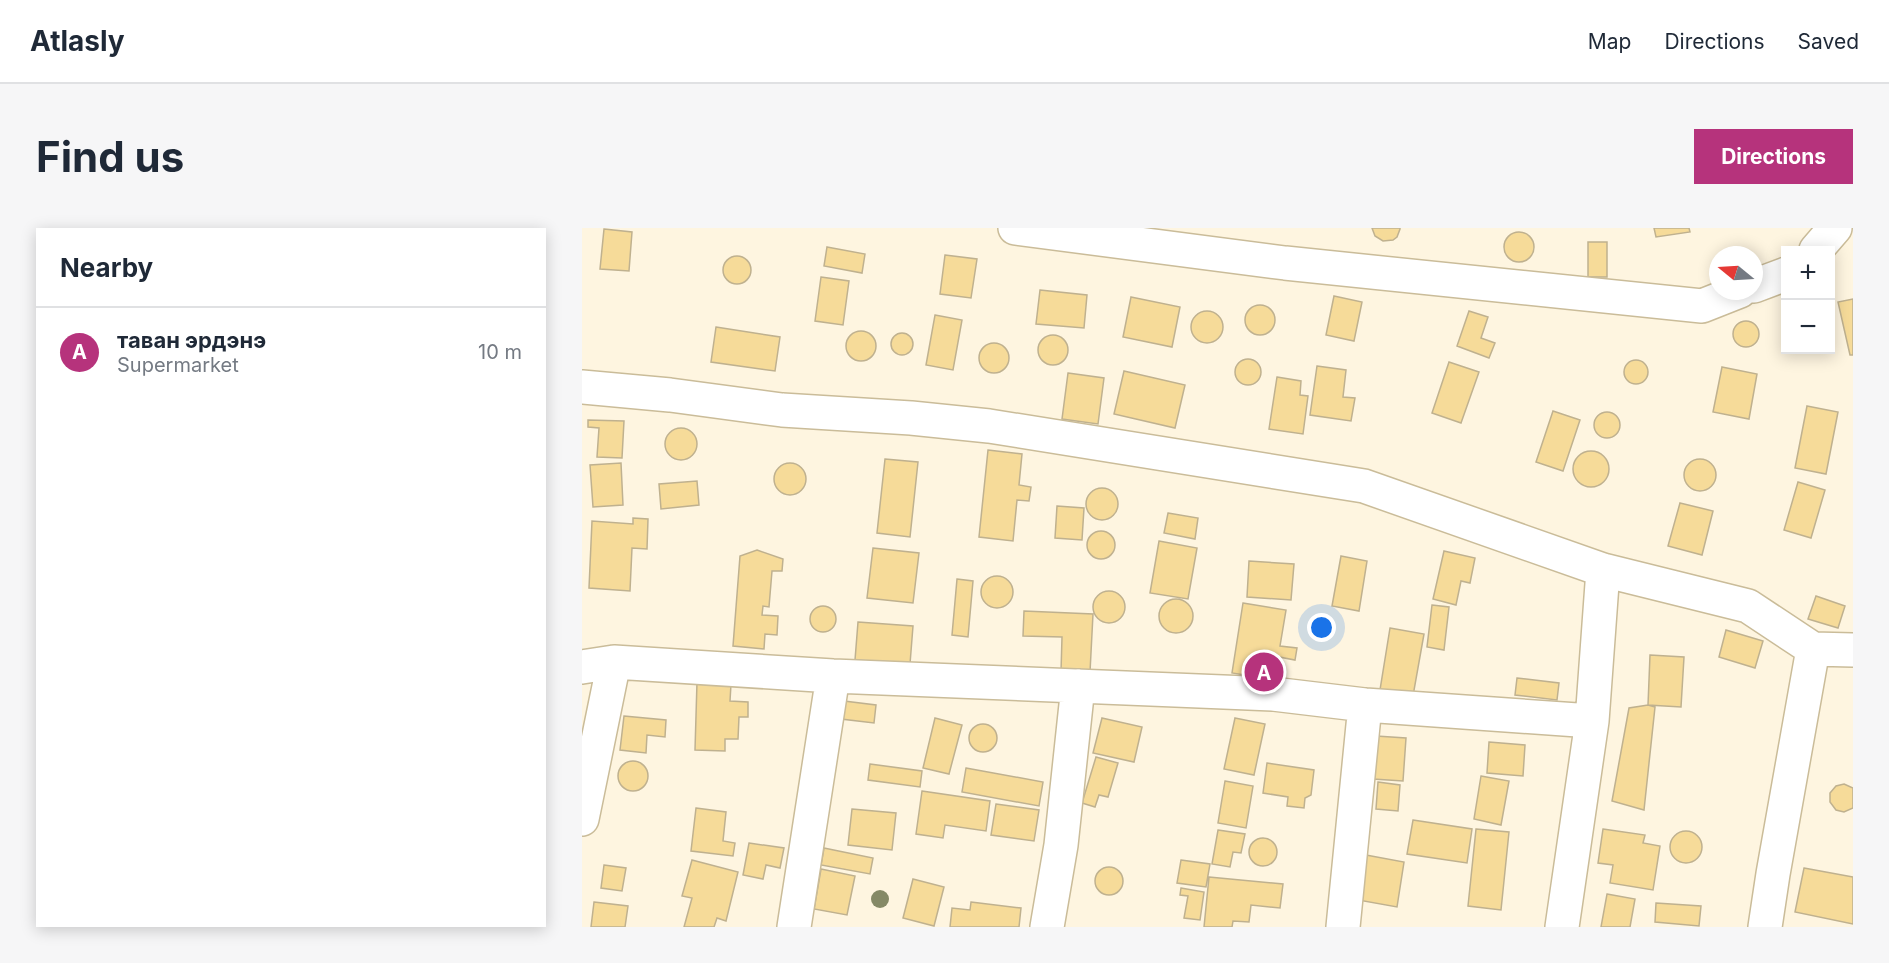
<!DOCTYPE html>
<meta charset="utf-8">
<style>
:root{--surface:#fff;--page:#f6f6f7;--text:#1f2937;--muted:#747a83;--line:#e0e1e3;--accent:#b6337c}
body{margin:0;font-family:Inter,sans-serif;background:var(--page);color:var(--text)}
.controls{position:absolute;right:18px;top:18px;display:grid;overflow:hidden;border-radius:0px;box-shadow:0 3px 15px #0003}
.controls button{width:54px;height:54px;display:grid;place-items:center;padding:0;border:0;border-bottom:2px solid var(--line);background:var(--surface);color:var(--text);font:30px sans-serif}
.compass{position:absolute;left:1127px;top:18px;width:54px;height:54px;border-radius:50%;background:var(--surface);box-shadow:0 3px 15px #0003;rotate:288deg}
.you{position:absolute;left:740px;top:400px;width:21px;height:21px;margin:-15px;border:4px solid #fff;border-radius:50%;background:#1a73e8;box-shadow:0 0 0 9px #1a73e833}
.badge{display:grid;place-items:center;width:39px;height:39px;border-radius:50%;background:var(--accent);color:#fff;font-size:20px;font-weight:700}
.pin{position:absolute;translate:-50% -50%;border:3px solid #fff;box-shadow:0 2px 6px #0006}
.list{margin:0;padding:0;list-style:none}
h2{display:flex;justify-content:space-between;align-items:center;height:78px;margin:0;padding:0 24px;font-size:26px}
h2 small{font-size:20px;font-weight:400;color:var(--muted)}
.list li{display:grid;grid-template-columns:39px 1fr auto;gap:18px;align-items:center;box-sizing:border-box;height:90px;padding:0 24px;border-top:2px solid var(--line)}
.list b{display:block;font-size:22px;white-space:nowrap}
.list p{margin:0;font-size:20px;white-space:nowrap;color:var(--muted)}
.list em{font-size:20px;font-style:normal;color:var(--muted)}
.map{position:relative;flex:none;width:1271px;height:699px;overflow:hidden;border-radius:0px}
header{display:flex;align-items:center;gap:36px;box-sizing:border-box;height:84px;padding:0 30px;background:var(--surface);border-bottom:2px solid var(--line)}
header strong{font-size:28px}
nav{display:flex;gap:33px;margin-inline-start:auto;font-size:21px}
.intro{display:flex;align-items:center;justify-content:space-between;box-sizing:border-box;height:144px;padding:0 36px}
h1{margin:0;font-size:42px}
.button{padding:15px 27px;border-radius:0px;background:var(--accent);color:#fff;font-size:21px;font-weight:700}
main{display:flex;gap:36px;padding:0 36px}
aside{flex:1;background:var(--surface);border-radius:0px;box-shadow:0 3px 15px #0003}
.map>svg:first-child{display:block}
</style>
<header>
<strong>Atlasly</strong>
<nav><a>Map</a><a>Directions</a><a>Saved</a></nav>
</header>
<div class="intro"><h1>Find us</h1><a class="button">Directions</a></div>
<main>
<aside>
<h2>Nearby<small></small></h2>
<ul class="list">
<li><span class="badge">A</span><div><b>таван эрдэнэ</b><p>Supermarket</p></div><em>10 m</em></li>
</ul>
</aside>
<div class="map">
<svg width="1271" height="699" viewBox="0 0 1271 699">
<rect width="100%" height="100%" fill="#fef5e0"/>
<path fill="#f6db99" stroke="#bfb18f" stroke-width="1.5" d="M 790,0 L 818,0 L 818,1 L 815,9 L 811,12 L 801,13 L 793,8 Z
M 1072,0 L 1107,0 L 1108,4 L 1074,9 Z
M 22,1 L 50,4 L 47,43 L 18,41 Z
M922 19a15 15 0 1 1 30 0a15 15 0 1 1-30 0Z
M 1006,14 L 1025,14 L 1025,49 L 1006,49 Z
M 245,19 L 283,26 L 280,45 L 242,38 Z
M 363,27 L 395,31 L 389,70 L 358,66 Z
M141 42a14 14 0 1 1 28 0a14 14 0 1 1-28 0Z
M 239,49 L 267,53 L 261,97 L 233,93 Z
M 458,62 L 505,67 L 502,100 L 454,96 Z
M 752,68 L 780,74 L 772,113 L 744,107 Z
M 549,69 L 598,79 L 590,119 L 541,109 Z
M 1271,71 L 1271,127 L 1268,127 L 1256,74 Z
M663 92a15 15 0 1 1 30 0a15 15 0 1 1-30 0Z
M 887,83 L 906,89 L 899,110 L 913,115 L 907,130 L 875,118 Z
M609 99a16 16 0 1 1 32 0a16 16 0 1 1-32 0Z
M 353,87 L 380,92 L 371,142 L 344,137 Z
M1151 106a13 13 0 1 1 26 0a13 13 0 1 1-26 0Z
M 134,99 L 198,109 L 193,143 L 129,134 Z
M264 118a15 15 0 1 1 30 0a15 15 0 1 1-30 0Z
M309 116a11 11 0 1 1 22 0a11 11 0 1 1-22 0Z
M456 122a15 15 0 1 1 30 0a15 15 0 1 1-30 0Z
M397 130a15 15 0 1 1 30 0a15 15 0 1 1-30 0Z
M653 144a13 13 0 1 1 26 0a13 13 0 1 1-26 0Z
M1042 144a12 12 0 1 1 24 0a12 12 0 1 1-24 0Z
M 867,134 L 897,144 L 879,195 L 850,185 Z
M 735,138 L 764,142 L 761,169 L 773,170 L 769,193 L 728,187 Z
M 1140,139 L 1175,146 L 1167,191 L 1131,184 Z
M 542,143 L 603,157 L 593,200 L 532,186 Z
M 486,145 L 522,150 L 516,196 L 480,191 Z
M 695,149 L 719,153 L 718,167 L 726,168 L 721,206 L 687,201 Z
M 1225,178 L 1256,184 L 1244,246 L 1213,240 Z
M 971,183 L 998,192 L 981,243 L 954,234 Z
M1012 197a13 13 0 1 1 26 0a13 13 0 1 1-26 0Z
M 6,192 L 42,193 L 40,230 L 15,229 L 17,200 L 6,199 Z
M83 216a16 16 0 1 1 32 0a16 16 0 1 1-32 0Z
M 406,222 L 440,226 L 437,257 L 449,259 L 447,273 L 435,272 L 431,313 L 397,309 Z
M991 241a18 18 0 1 1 36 0a18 18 0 1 1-36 0Z
M 303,231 L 336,234 L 328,309 L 295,305 Z
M1102 247a16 16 0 1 1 32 0a16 16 0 1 1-32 0Z
M 39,235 L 41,277 L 11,279 L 8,237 Z
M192 251a16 16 0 1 1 32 0a16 16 0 1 1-32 0Z
M 115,253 L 117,277 L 79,281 L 77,256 Z
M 1216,254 L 1243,262 L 1229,310 L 1202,302 Z
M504 276a16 16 0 1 1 32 0a16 16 0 1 1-32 0Z
M 1098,275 L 1131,283 L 1120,327 L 1086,318 Z
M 475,278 L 502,280 L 500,312 L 473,310 Z
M 586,285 L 616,290 L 613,311 L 582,305 Z
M 51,290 L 66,291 L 65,321 L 50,320 L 48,363 L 7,360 L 10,293 L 51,296 Z
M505 317a14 14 0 1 1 28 0a14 14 0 1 1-28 0Z
M 577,313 L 615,320 L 606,371 L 568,365 Z
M 291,320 L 337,325 L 331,375 L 285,370 Z
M 175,322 L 201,331 L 200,343 L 190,343 L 187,379 L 181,378 L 180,387 L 196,388 L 195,407 L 183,406 L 182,421 L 151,418 L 158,328 Z
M 862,323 L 893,330 L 888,355 L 879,353 L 874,377 L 851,371 Z
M 759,328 L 785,333 L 777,383 L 750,378 Z
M 667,333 L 712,336 L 709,372 L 665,369 Z
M399 364a16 16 0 1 1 32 0a16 16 0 1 1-32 0Z
M 375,351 L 391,353 L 386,409 L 370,407 Z
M511 379a16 16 0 1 1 32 0a16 16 0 1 1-32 0Z
M 1234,368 L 1263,378 L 1256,400 L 1226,391 Z
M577 388a17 17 0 1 1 34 0a17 17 0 1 1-34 0Z
M 661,375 L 704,382 L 698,418 L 715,420 L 713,432 L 697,429 L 693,452 L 650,445 Z
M 850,377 L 867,379 L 862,422 L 845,419 Z
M228 391a13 13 0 1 1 26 0a13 13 0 1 1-26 0Z
M 442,383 L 511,386 L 508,444 L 479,444 L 480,409 L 441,408 Z
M 276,394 L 331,398 L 328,436 L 273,432 Z
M 808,400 L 842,406 L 831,468 L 798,462 Z
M 1144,402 L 1181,413 L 1173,440 L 1137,429 Z
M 1068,427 L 1102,429 L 1099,479 L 1066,477 Z
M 935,450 L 977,455 L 975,472 L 933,467 Z
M 115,454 L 149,456 L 148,473 L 166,474 L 166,489 L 157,489 L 156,511 L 143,511 L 143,523 L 113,522 Z
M 262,473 L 294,477 L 292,495 L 259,491 Z
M 1066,477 L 1073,479 L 1062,582 L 1030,573 L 1047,480 Z
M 42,488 L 84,492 L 83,509 L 65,507 L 64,525 L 38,522 Z
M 353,490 L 380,497 L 367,546 L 341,540 Z
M 520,490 L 560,499 L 552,534 L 511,525 Z
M 653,490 L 683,496 L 672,547 L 642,541 Z
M387 510a14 14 0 1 1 28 0a14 14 0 1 1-28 0Z
M 794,508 L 824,510 L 821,553 L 791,551 Z
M 907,514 L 943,517 L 941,548 L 905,545 Z
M 514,529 L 536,535 L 526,569 L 517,567 L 513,579 L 500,575 Z
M36 548a15 15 0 1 1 30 0a15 15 0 1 1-30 0Z
M 685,535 L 732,542 L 729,567 L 723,570 L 722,580 L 705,578 L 706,569 L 681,565 Z
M 288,536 L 340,543 L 338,559 L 286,552 Z
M 384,540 L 461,554 L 457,578 L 380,564 Z
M 899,548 L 927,553 L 919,597 L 892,591 Z
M 643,553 L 671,558 L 664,600 L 636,595 Z
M 796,554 L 818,557 L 816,583 L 794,581 Z
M 1262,556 L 1271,560 L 1271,580 L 1262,584 L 1254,582 L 1248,574 L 1248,565 L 1254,558 Z
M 340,563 L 408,573 L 404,603 L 363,597 L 361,610 L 334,606 Z
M 414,576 L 457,582 L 452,613 L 409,607 Z
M 114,580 L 144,584 L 141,613 L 153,615 L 151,628 L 109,623 Z
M 270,581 L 314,585 L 310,622 L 266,617 Z
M 831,592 L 890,601 L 885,635 L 825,626 Z
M 894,601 L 927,604 L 919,682 L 886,678 Z
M 1021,601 L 1063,607 L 1061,615 L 1078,618 L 1071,662 L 1028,655 L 1031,637 L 1016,635 Z
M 636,602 L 663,606 L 659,625 L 651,624 L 648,639 L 630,636 Z
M1088 619a16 16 0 1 1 32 0a16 16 0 1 1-32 0Z
M667 624a14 14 0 1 1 28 0a14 14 0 1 1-28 0Z
M 167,615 L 202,620 L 198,640 L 184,637 L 181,651 L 161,647 Z
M 242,620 L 291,630 L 288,646 L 239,637 Z
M 784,627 L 822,634 L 815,679 L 776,672 Z
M 110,632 L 156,644 L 144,693 L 135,690 L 132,699 L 102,699 L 110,670 L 100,668 Z
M 599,632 L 628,636 L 624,659 L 595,655 Z
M 22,637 L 44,640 L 40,663 L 19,660 Z
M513 653a14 14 0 1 1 28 0a14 14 0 1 1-28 0Z
M 1222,640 L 1271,649 L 1271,696 L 1213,684 Z
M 239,641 L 273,648 L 265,687 L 232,681 Z
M 627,649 L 701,656 L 698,680 L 669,677 L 667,694 L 651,693 L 650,699 L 622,699 Z
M 331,651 L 362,659 L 352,698 L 321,690 Z
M 599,660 L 622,664 L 618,692 L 602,690 L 606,668 L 598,667 Z
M 1025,666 L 1053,671 L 1048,699 L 1019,699 Z
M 12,674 L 46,678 L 43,699 L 9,699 Z
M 389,674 L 439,680 L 437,699 L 368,699 L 370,680 L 388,682 Z
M 1074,675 L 1119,678 L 1117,698 L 1073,694 Z"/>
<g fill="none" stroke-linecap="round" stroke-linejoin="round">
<g stroke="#cabc99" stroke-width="36">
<path id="street" d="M 433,0 L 703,35 L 1120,78 L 1158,63
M 1234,22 L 1253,0
M 1172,58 L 1204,46
M 0,159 L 88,167 L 200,182 L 329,190 L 407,198 L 782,258 L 1021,342 L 1166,378 L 1231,421 L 1271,422
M 0,439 L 32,434 L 251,448 L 691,466 L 783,477 L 1010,493
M 0,591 L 32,434
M 212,699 L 251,448
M 465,699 L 479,617 L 496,458
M 761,699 L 783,477
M 980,699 L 1010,493 L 1021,342
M 1183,699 L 1191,646 L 1231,421"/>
</g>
<use href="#street" stroke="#fff" stroke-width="33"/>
</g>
<circle fill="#858966" cx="298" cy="671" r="9"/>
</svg>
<div class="controls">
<button>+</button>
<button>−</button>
</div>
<svg class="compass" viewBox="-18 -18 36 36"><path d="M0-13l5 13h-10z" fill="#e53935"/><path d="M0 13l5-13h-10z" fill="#747a83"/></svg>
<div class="you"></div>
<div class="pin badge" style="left:682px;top:444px">A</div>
</div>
</main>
